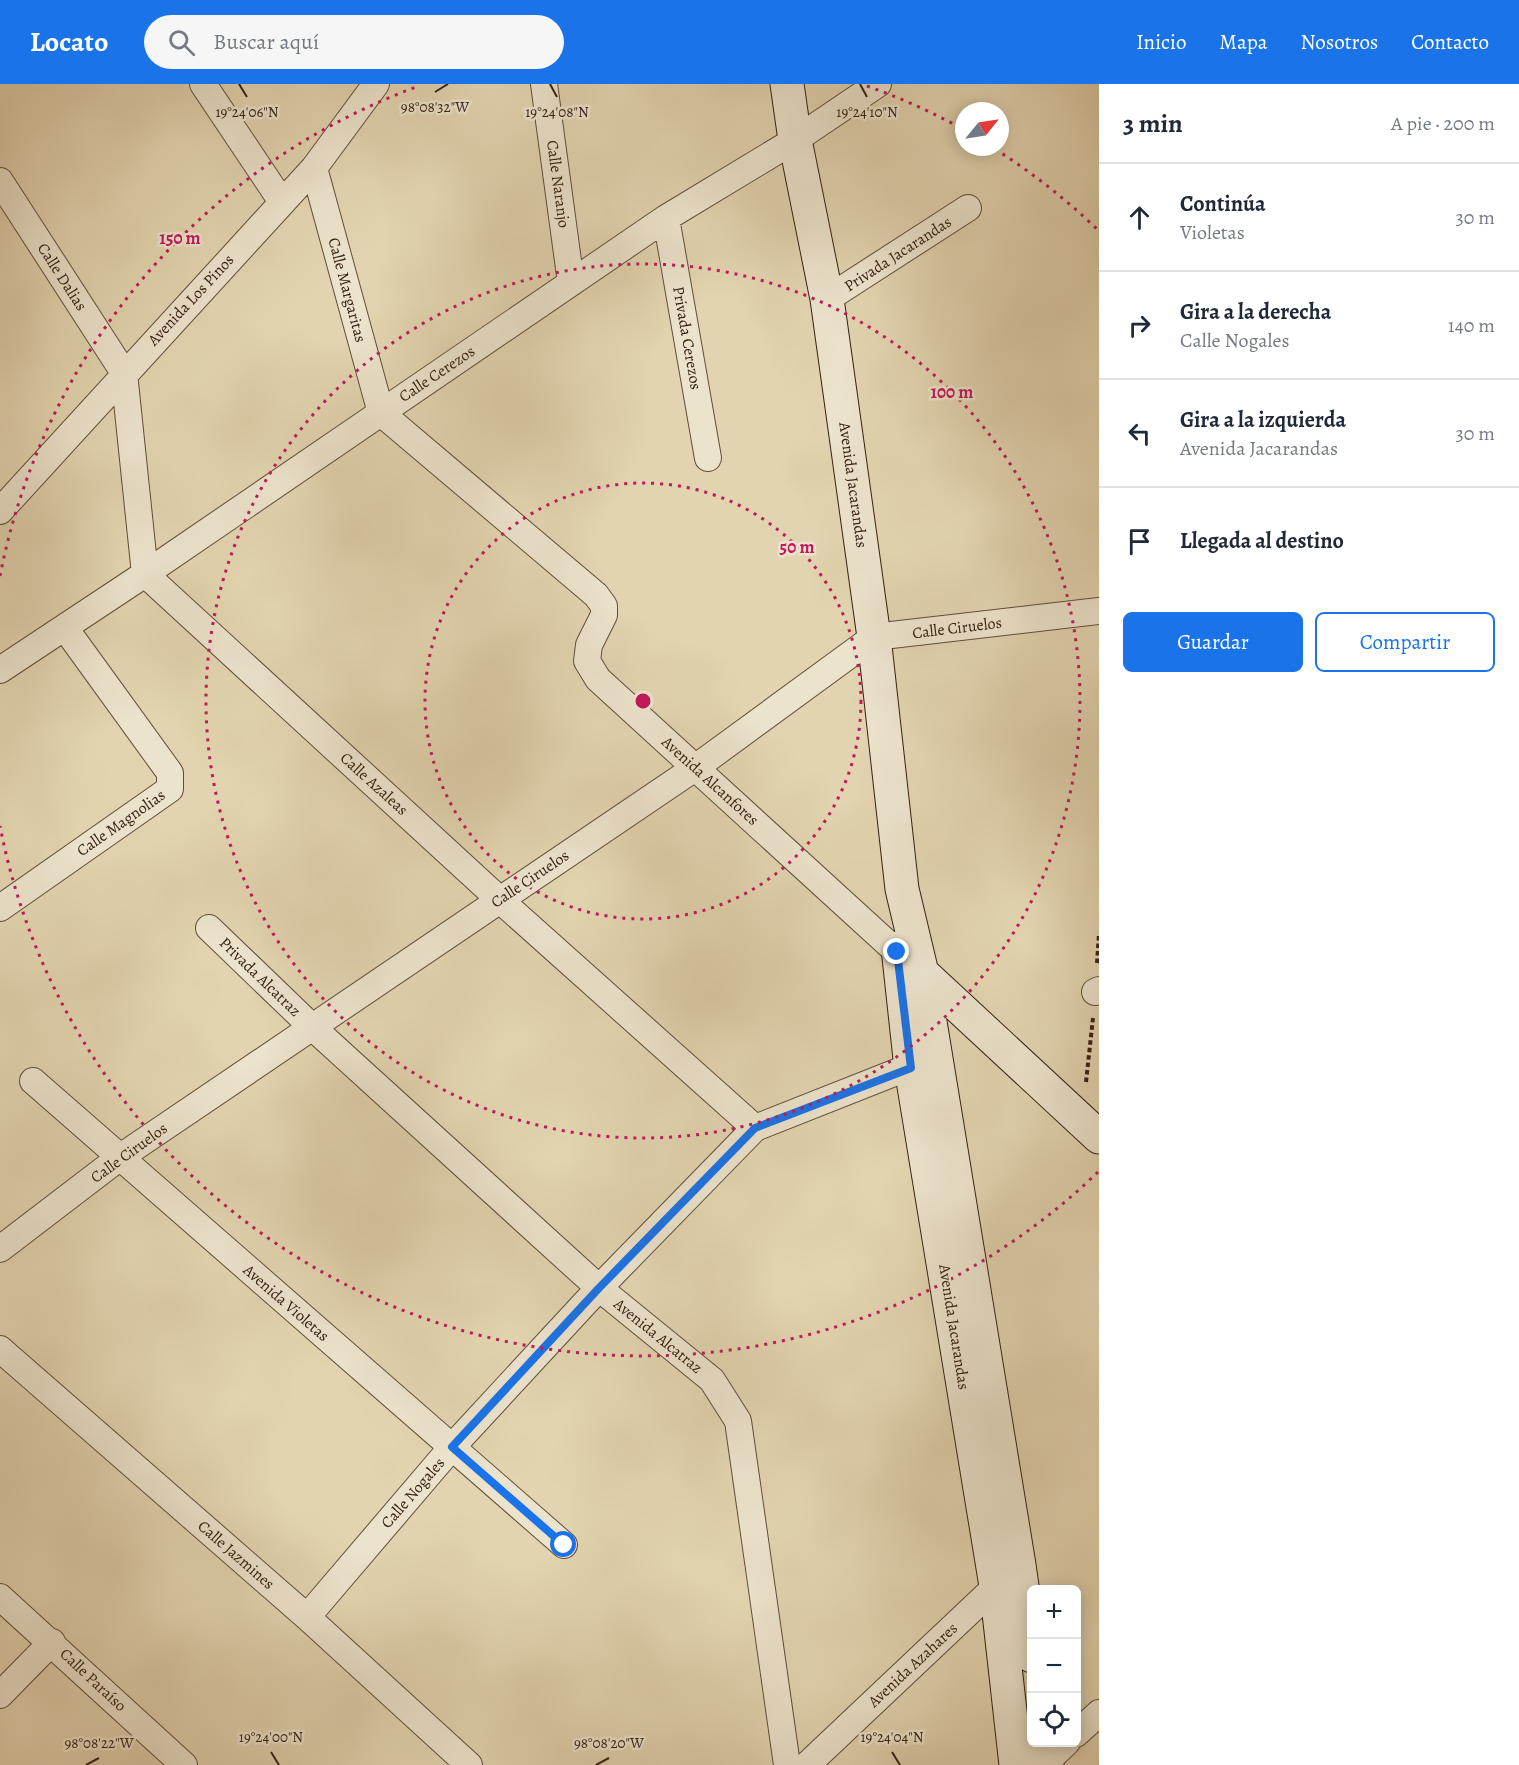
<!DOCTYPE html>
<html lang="es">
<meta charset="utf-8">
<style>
:root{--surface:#fff;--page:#f6f6f7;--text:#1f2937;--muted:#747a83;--line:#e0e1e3;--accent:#1a73e8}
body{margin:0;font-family:Alegreya,serif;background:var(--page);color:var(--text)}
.controls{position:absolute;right:18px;bottom:18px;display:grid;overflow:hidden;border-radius:9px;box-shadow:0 3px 15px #0003}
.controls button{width:54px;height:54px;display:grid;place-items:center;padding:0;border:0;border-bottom:2px solid var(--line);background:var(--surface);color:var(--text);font:30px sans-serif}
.compass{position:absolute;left:955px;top:18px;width:54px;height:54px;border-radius:50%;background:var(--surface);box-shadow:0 3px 15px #0003;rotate:60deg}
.stop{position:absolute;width:18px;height:18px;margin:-14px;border:4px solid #1a73e8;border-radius:50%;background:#fff}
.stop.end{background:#1a73e8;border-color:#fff;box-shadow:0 2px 6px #0008}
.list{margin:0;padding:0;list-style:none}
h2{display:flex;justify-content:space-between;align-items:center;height:78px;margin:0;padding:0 24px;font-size:26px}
h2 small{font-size:20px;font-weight:400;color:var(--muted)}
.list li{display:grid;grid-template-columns:39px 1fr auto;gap:18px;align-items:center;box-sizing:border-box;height:108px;padding:0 24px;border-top:2px solid var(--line)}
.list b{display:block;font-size:22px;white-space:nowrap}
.list p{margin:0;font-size:20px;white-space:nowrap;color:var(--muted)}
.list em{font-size:20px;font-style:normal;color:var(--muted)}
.actions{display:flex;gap:12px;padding:18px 24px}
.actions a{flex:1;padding:14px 0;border:2px solid var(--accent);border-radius:9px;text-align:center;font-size:21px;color:var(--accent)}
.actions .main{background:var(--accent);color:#fff}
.icon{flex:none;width:33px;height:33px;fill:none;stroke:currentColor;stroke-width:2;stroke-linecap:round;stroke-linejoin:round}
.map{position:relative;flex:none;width:1099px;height:1681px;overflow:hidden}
header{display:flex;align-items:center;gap:36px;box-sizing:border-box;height:84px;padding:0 30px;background:var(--accent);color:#fff}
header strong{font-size:28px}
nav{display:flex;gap:33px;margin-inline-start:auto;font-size:21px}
.search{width:420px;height:54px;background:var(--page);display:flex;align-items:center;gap:15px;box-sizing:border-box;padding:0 21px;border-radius:33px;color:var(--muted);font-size:22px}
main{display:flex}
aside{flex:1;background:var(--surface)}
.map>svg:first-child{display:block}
</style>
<header>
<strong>Locato</strong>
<div class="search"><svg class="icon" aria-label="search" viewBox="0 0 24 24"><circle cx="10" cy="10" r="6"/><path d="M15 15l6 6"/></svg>Buscar aquí</div>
<nav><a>Inicio</a><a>Mapa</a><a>Nosotros</a><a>Contacto</a></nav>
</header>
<main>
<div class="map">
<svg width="1099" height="1681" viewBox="0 0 1099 1681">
<rect width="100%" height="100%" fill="#e2d4b0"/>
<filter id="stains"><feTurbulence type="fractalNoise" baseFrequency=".00333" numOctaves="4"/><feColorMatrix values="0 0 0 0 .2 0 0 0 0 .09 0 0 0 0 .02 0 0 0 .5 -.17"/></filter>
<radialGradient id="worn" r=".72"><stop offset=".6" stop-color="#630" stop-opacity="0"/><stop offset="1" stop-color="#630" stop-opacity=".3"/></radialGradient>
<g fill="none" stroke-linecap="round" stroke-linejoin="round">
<g stroke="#604d3b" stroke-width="28">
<path id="street" d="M 203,0 L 282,118
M 544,0 L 571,199
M 314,84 L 381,329 L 596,511 L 604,522 L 604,531 L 589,561 L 587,577 L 598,595 L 897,868
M 0,97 L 124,289 L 145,490 L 500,816 L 755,1044
M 666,134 L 708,374
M 827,215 L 968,124
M 0,427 L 314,84 L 376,0
M 0,586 L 145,490 L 666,134 L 795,56 L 878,0
M 0,824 L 170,705 L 170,689 L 65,544
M 209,844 L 311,942 L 599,1204 L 712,1296 L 738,1337 L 787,1681
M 1095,908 L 1099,906
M 33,997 L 564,1461
M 0,1165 L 119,1074 L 695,684 L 874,553 L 1099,527
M 0,1265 L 307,1533 L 469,1681
M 0,1513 L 184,1681
M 307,1533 L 452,1363 L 599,1204 L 755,1044 L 927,976
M 0,1611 L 52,1558
M 1076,1650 L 1099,1629
M 807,1681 L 1006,1493
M 1043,1681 L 1067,1658"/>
</g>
<g stroke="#352014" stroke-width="35">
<path id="secondary" d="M 787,0 L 795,56 L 827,215 L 874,553 L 902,805 L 922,889 L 1019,1481 L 1032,1572
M 898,864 L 911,984 L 996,1502 L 1016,1681
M 918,885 L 1099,1053
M 1044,1658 L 1047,1681"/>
</g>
<path stroke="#352014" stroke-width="4" stroke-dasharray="4.5 3" stroke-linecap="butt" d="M 1097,879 L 1099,849
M 1086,998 L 1093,934"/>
<use href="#street" stroke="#ece3cc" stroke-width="26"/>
<use href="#secondary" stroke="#ece3cc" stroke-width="33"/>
</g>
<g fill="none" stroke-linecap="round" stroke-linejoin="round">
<path stroke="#1a73e8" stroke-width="8" d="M 564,1461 L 452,1363 L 599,1204 L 755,1044 L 911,984 L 897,868"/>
</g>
<path fill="none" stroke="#352014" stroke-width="2" d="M 239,0 L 247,13M 550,0 L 557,13M 860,0 L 867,13M 435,8 L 448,0M 271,1668 L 279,1681M 892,1668 L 900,1681M 86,1681 L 99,1674M 596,1681 L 609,1674"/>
<g fill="none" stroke="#c2185b" stroke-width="3" stroke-dasharray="3 6">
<circle cx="643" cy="617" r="218"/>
<circle cx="643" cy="617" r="437"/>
<path d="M1098 1088A655 655 0 0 1 0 742M0 492A655 655 0 0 1 419 2M867 2A655 655 0 0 1 961 44M995 65A655 655 0 0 1 1098 146"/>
</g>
<g text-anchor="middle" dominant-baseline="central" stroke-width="5" stroke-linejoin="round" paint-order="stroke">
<g font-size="16" fill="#352014" stroke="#ece3cc">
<text transform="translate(558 100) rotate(82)">Calle Naranjo</text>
<text transform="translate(898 170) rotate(-33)">Privada Jacarandas</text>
<text transform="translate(62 193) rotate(57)">Calle Dalias</text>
<text transform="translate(347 206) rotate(75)">Calle Margaritas</text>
<text transform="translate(191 216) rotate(-47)">Avenida Los Pinos</text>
<text transform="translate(687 254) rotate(80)">Privada Cerezos</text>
<text transform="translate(437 290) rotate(-34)">Calle Cerezos</text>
<text transform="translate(853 401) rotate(82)">Avenida Jacarandas</text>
<text transform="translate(957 544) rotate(-7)">Calle Ciruelos</text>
<text transform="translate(710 697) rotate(42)">Avenida Alcanfores</text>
<text transform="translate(374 700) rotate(42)">Calle Azaleas</text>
<text transform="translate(121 739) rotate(-35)">Calle Magnolias</text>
<text transform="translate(530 795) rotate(-34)">Calle Ciruelos</text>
<text transform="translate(260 893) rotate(44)">Privada Alcatraz</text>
<text transform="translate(129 1069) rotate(-36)">Calle Ciruelos</text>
<text transform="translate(286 1219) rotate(41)">Avenida Violetas</text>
<text transform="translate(954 1243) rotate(81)">Avenida Jacarandas</text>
<text transform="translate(658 1252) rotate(39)">Avenida Alcatraz</text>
<text transform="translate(413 1409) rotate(-49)">Calle Nogales</text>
<text transform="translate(236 1471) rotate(41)">Calle Jazmines</text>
<text transform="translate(913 1581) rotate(-43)">Avenida Azahares</text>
<text transform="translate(93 1596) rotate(43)">Calle Paraíso</text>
</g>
</g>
<g font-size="15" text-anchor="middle" fill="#352014" stroke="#ece3cc" stroke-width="5" stroke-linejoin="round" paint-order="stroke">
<text x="435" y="28">98°08'32"W</text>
<text x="247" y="33">19°24'06"N</text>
<text x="557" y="33">19°24'08"N</text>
<text x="867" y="33">19°24'10"N</text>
<text x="271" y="1658">19°24'00"N</text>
<text x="892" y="1658">19°24'04"N</text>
<text x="99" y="1664">98°08'22"W</text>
<text x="609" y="1664">98°08'20"W</text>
</g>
<circle cx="643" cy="617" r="9" fill="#c2185b" stroke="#ece3cc" stroke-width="3"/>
<g font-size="18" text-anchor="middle" font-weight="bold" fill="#c2185b" stroke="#ece3cc" stroke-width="5" stroke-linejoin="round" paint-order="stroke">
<text x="180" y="160">150 m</text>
<text x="952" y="314">100 m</text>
<text x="797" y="469">50 m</text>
</g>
<rect width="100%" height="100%" filter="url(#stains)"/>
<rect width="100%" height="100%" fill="url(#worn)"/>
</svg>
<div class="controls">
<button>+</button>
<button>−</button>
<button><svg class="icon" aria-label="locate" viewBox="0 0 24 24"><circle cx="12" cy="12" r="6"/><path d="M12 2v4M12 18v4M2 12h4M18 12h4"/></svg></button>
</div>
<svg class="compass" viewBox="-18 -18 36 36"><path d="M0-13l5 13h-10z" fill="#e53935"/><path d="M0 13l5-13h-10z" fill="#747a83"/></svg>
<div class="stop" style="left:564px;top:1461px"></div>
<div class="stop end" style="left:897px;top:868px"></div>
</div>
<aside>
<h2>3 min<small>A pie · 200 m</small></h2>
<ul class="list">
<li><svg class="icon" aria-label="ahead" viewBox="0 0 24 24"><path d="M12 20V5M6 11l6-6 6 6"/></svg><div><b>Continúa</b><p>Violetas</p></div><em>30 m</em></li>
<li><svg class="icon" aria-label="right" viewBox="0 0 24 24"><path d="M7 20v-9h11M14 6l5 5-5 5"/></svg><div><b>Gira a la derecha</b><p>Calle Nogales</p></div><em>140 m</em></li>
<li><svg class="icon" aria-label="left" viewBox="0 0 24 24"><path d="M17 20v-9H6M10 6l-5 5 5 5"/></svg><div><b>Gira a la izquierda</b><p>Avenida Jacarandas</p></div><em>30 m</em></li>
<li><svg class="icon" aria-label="arrive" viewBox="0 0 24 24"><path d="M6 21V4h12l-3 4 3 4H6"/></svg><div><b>Llegada al destino</b></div></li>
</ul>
<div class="actions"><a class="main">Guardar</a><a>Compartir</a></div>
</aside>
</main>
